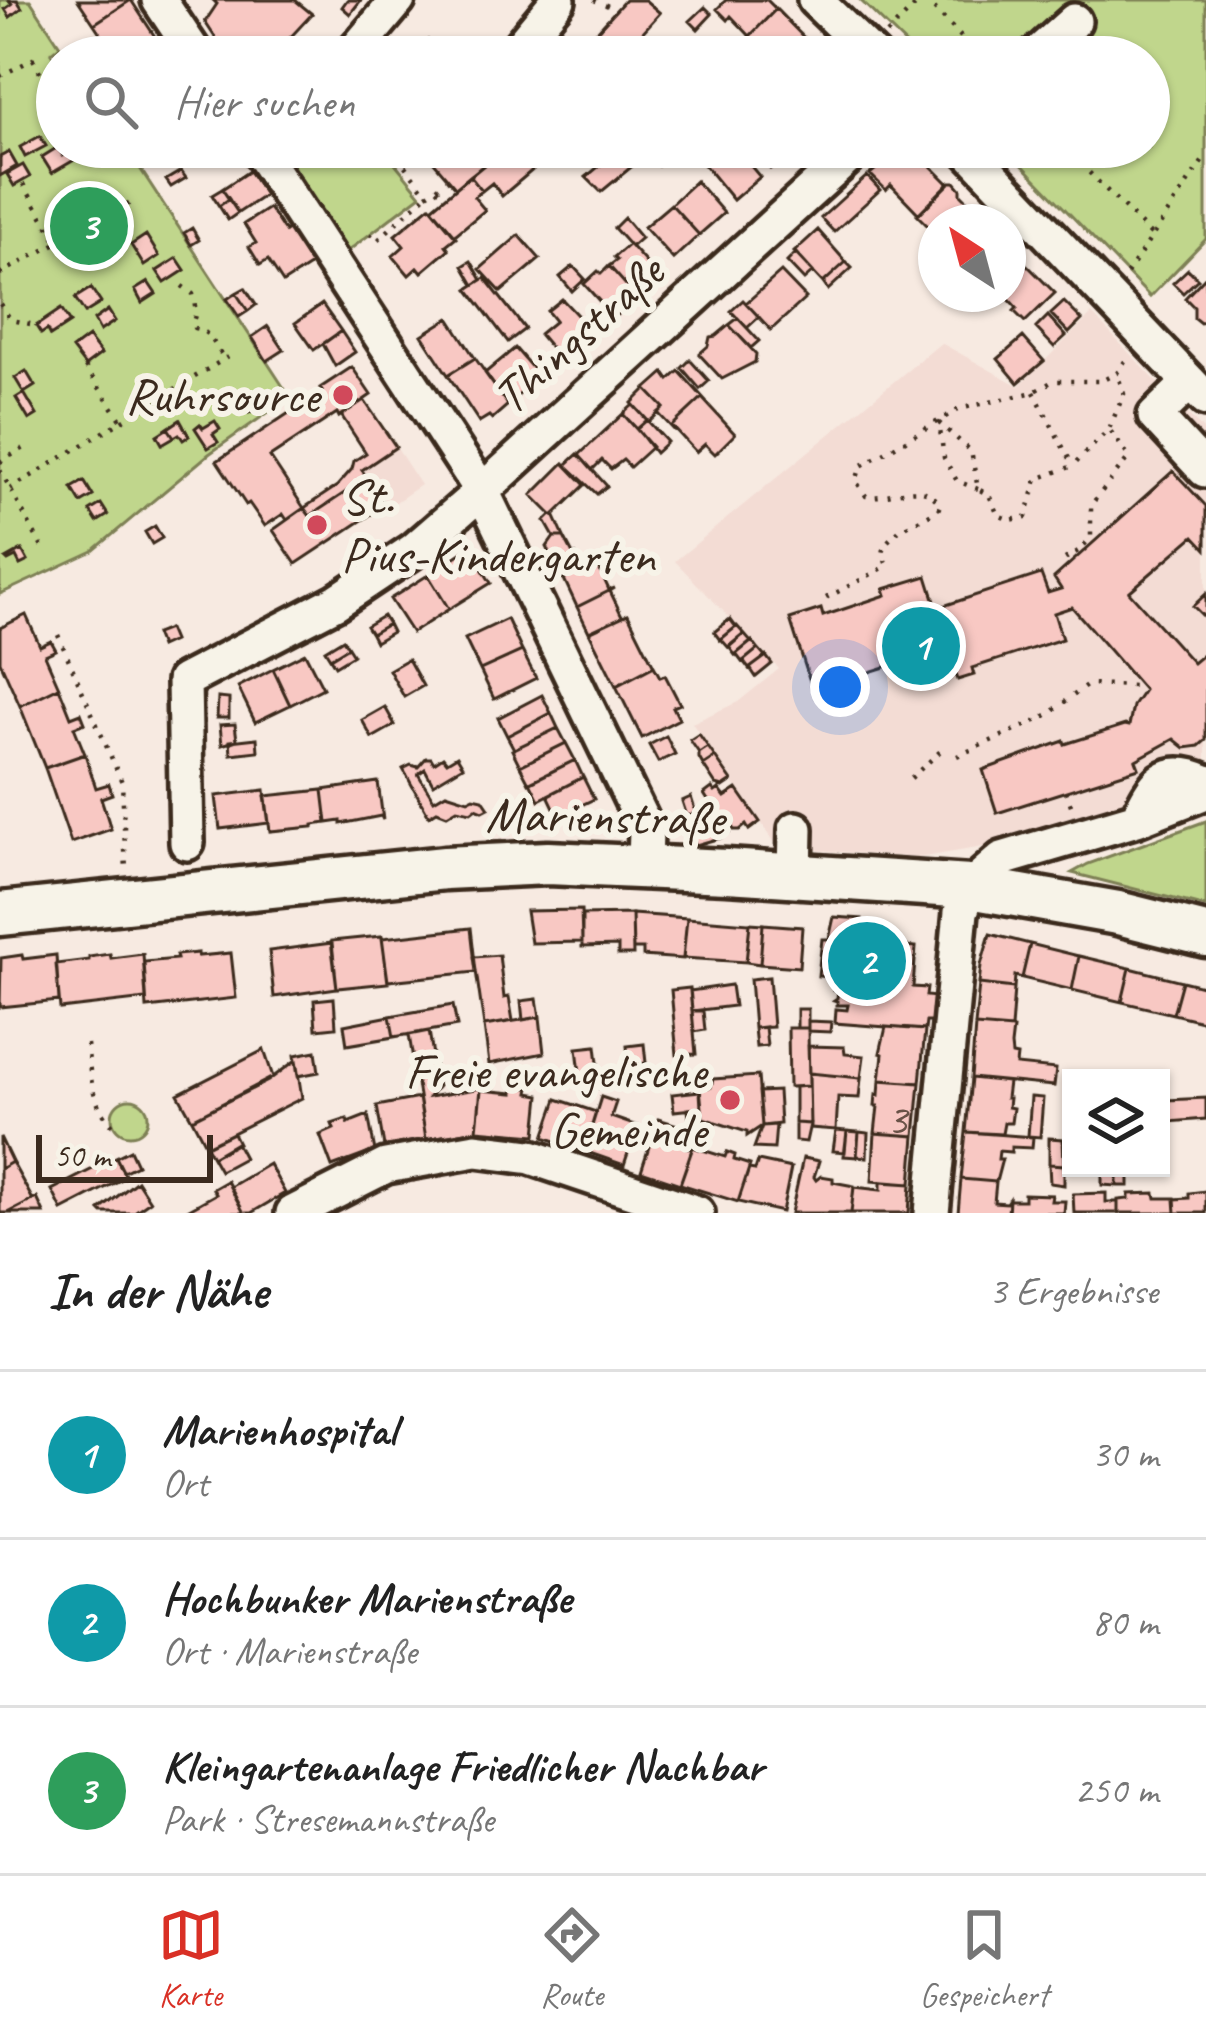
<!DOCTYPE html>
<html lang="de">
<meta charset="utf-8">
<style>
:root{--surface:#fff;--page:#f6f6f6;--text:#222;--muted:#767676;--line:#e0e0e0;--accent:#d93025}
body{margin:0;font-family:Caveat,sans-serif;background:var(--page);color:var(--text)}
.controls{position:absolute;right:36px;bottom:36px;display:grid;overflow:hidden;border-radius:0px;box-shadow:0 3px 9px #0004}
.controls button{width:108px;height:108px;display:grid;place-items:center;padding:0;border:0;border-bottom:3px solid var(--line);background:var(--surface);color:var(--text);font:60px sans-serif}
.compass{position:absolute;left:918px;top:204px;width:108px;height:108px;border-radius:50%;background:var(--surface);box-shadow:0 3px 9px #0004;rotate:324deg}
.scale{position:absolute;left:36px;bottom:30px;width:177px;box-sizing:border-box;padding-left:12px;border:6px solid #3b2a1e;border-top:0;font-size:33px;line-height:42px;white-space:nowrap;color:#3b2a1e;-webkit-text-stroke:9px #f7f3e8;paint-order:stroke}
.you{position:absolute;left:840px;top:687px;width:42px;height:42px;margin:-30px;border:9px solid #fff;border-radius:50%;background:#1a73e8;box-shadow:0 0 0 18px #1a73e833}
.badge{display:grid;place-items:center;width:78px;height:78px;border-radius:50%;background:var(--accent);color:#fff;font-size:39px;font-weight:700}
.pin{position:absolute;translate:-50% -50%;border:6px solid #fff;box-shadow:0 3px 12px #0006}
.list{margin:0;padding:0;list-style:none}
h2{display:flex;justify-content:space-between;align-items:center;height:156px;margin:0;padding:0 48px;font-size:51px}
h2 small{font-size:39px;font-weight:400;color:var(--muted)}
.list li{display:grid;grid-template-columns:78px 1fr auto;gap:36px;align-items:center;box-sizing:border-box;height:168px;padding:0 48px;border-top:3px solid var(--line)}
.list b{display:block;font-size:45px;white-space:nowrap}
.list p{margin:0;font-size:39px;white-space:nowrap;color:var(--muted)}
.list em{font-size:39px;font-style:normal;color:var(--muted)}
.icon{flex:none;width:66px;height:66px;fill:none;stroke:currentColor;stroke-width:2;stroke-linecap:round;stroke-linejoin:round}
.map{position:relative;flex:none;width:1206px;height:1213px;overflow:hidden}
.search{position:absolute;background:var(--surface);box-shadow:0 3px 9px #0004;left:36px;right:36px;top:36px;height:132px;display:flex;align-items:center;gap:30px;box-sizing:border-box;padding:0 42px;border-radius:66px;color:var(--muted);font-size:45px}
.sheet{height:660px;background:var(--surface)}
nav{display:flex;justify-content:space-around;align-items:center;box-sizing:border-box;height:168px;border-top:3px solid var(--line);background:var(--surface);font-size:33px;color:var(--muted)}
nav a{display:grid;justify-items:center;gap:6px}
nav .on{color:var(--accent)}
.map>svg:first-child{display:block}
</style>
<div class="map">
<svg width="1206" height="1213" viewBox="0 0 1206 1213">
<rect width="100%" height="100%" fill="#f7eae1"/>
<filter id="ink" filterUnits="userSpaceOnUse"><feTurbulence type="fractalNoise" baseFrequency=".00833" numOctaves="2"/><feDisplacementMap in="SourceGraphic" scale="24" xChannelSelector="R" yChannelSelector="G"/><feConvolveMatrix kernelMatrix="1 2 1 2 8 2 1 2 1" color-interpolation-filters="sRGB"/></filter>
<g filter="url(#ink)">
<path fill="#f3dcd4" d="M 1092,314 L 1206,433 L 1206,771 L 1137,800 L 995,845 L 918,858 L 778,847 L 692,723 L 738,702 L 779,669 L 675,561 L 941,343 L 1019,386 Z
M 396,447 L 421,485 L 387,508 L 362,470 Z"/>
<path fill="#c0d68c" stroke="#7e8055" stroke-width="3" d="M 0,0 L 30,0 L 60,46 L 51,53 L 57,62 L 57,147 L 126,147 L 290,397 L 209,454 L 93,551 L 0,594 Z
M 860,0 L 1206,0 L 1206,239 L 1150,297 L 1005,147 L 1149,147 L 1149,57 L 919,57 Z
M 308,147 L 382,147 L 421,195 L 348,251 L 292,166 Z
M 1206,821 L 1206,907 L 1072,873 L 1088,864 Z
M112 1117a18 18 0 1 1 36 0a18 18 0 1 1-36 0Z"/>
<path fill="#f8c8c3" stroke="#3b2a1e" stroke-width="3" d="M 9,0 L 17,0 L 22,8 L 10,17 L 5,9 L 12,4 Z
M 78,0 L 131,0 L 94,24 Z
M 131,0 L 167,55 L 164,57 L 116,57 L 94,24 Z
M 213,0 L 295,0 L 312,14 L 272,57 L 228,57 L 205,22 L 217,4 Z
M 347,0 L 361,0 L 350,14 L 342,7 Z
M 625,0 L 645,0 L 660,13 L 622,55 L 596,32 Z
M 726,0 L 767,0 L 776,9 L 750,36 L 731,16 L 728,20 L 717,9 Z
M 705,7 L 712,14 L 698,29 L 690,21 Z
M 776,9 L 822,56 L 822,57 L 762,57 L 764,55 L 748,38 Z
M 596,32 L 622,55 L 621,57 L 573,57 Z
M 428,40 L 449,57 L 414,57 Z
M 80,41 L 90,57 L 67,57 L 64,52 Z
M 744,42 L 757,57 L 728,57 L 742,45 Z
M 40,136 L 46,146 L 25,157 L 20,147 Z
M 58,147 L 63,156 L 71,151 L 76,159 L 52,173 L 42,157 Z
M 435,147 L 469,147 L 484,165 L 456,188 L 427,154 Z
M 506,147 L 529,147 L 542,162 L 502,196 L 492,183 L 482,191 L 470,176 Z
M 529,147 L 561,147 L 542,162 Z
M 622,147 L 641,147 L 647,154 L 601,192 L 586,177 Z
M 641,147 L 679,147 L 658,166 Z
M 717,147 L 735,147 L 760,177 L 733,200 L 701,161 Z
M 764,147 L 792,147 L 793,149 L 770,169 L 755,155 Z
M 902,147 L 912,147 L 949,184 L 919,214 L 891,185 L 886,190 L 870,174 Z
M 9,152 L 17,166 L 0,176 L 0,157 Z
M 23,165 L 30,177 L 14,186 L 7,174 Z
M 181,171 L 186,178 L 171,187 L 166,180 Z
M 249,171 L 265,195 L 238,213 L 222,189 Z
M 470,176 L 482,191 L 474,197 L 485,210 L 455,235 L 432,208 Z
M 867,176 L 880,190 L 834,232 L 821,218 Z
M 696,181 L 724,213 L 699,235 L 671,204 Z
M 950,182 L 955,182 L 961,189 L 961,194 L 983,216 L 978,222 L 936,222 L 936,234 L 917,215 Z
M 222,189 L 229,199 L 219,206 L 212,195 Z
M 229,199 L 238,213 L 228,220 L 219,206 Z
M 671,204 L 699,235 L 673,259 L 644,227 Z
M 430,206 L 456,237 L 446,245 L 449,249 L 422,272 L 418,267 L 409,275 L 393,256 L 404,246 L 395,235 Z
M 269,208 L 285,232 L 289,229 L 311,265 L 283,283 L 268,260 L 260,265 L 249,247 L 256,243 L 244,224 Z
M 624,218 L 641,238 L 631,247 L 614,228 Z
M 192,228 L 199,240 L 191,245 L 184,233 Z
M 818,230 L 846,262 L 823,283 L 794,252 Z
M 146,235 L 159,256 L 144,266 L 131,245 Z
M 519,235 L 540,259 L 501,292 L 480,269 Z
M 629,244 L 656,274 L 649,286 L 644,285 L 634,294 L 609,266 L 617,260 L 614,257 Z
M 1008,245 L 1025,263 L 1008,279 Z
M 796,253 L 813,272 L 804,280 L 787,262 Z
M 177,258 L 185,270 L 165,283 L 157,271 Z
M 471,261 L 482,280 L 474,285 L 463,266 Z
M 846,262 L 852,268 L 828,290 L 823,283 Z
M 1025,263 L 1055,293 L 1025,322 L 1014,311 L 1017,308 L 1004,294 L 1008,294 L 1008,279 Z
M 573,266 L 585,279 L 572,291 L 560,277 Z
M 609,266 L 634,294 L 617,315 L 611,314 L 584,284 L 598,271 L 601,274 Z
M 1188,269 L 1198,279 L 1183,293 L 1173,283 Z
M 781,272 L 806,298 L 771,330 L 746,303 Z
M 1206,276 L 1206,322 L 1200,323 L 1194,318 L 1194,307 L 1185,298 Z
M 485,278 L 525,329 L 508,342 L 468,289 Z
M 148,282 L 156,294 L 142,303 L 135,290 Z
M 91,288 L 101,303 L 85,313 L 75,298 Z
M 245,288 L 256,305 L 248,311 L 236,293 Z
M 236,293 L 248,311 L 239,317 L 227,299 Z
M 562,299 L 591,330 L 559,358 L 539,334 L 555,321 L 547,311 Z
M 743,300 L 759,317 L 747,328 L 731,311 Z
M 1064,302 L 1082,320 L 1069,333 L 1051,314 Z
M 322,304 L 341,331 L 314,350 L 295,323 Z
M 61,309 L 70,323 L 50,336 L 47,330 L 41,334 L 36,326 Z
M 108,310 L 115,321 L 100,331 L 94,320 Z
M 1048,316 L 1066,336 L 1054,347 L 1036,328 Z
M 449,318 L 475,358 L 448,375 L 422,335 Z
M 738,318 L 759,341 L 751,348 L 729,325 Z
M 729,325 L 756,354 L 755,362 L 722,379 L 699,354 L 708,346 L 710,337 L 716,336 Z
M 268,326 L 284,350 L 267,361 L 252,337 Z
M 341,331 L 355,352 L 335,366 L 323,344 Z
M 88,337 L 101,354 L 85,366 L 72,349 Z
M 1023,337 L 1044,361 L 1018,383 L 998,359 Z
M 515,348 L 539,376 L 508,405 L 485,373 Z
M 475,358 L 508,405 L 492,419 L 489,416 L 479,422 L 448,375 Z
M 690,360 L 709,381 L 700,389 L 682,368 Z
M 352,367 L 371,395 L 339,417 L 337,413 L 270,457 L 304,508 L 287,520 L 283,514 L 265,526 L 249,503 L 246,505 L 217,461 L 322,391 L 320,388 Z
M 26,371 L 35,386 L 24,393 L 15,378 Z
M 679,371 L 707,402 L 702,398 L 672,426 L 675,431 L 658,413 L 664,408 L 646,389 L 664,373 L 669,380 Z
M 646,389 L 664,408 L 649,422 L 632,403 Z
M 256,391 L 264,404 L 249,413 L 242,399 Z
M 24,393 L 37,415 L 29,420 L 16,398 Z
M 702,398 L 735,434 L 715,454 L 705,444 L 696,452 L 672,426 Z
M 364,400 L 396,447 L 362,470 L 367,478 L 310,516 L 304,508 L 337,486 L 352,469 L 354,461 L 366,453 L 341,415 Z
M 633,405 L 647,420 L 637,429 L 623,414 Z
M 623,414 L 652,447 L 630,467 L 623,460 L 611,469 L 602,460 L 592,470 L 579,455 Z
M 180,420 L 189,436 L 183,440 L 179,434 L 174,437 L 168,428 Z
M 647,420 L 667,442 L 655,453 L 637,429 Z
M 215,421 L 220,429 L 213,434 L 218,442 L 208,448 L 195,428 L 200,424 L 203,428 Z
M 168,428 L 174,437 L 162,444 L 157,435 Z
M 578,454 L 607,486 L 597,494 L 566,465 Z
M 564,463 L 585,485 L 553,516 L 532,495 Z
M 1173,471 L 1206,506 L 1206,549 L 1194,536 L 1129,592 L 1193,663 L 1206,652 L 1206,740 L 1199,746 L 1185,748 L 1174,739 L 1136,760 L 1139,768 L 997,813 L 983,770 L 1064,741 L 1065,744 L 1125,725 L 1129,726 L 1133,706 L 1144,690 L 1072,607 L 1054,613 L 1062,639 L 972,668 L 974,675 L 958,680 L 952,662 L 912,674 L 907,660 L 844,680 L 846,687 L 815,697 L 790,619 L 821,609 L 823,616 L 886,595 L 884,589 L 927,576 L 937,608 L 1041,574 L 1048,593 L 1061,589 L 1054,578 Z
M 367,478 L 385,505 L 296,564 L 273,530 L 304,508 L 310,516 Z
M 84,481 L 93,496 L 81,503 L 72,488 Z
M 101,504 L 108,515 L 97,522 L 90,511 Z
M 551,515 L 554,515 L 564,537 L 554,537 L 545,521 Z
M 155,526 L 162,538 L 152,544 L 145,532 Z
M 554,537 L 564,537 L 574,556 L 556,565 L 547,547 Z
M 469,548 L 491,583 L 449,609 L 428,575 Z
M 22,550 L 28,561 L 20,565 L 16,557 L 8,561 L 6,559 Z
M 576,555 L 583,568 L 562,578 L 556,565 Z
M 602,559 L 596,562 L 609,590 L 615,588 L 577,607 L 563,577 Z
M 428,575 L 449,609 L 412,633 L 390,599 Z
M 615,588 L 610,591 L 622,616 L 628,614 L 589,632 L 577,607 Z
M 1206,594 L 1206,619 L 1193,606 Z
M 628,614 L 654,666 L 616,686 L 589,632 Z
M 26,615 L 40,646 L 51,641 L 56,650 L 45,655 L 59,687 L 20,706 L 0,661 L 0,628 Z
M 383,616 L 388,624 L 371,634 L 366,626 Z
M 507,619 L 522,651 L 480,670 L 465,639 Z
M 730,619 L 736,627 L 720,640 L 714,632 Z
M 388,624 L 392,632 L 375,642 L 371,634 Z
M 737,626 L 744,634 L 728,647 L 721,639 Z
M 168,629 L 173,641 L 160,647 L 155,634 Z
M 744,634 L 751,642 L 735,655 L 729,647 Z
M 343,639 L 348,647 L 330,658 L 325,650 Z
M 752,641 L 758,649 L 742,662 L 736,654 Z
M 348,647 L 353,655 L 335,666 L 330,658 Z
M 758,649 L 765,657 L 749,669 L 743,661 Z
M 522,651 L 536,678 L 494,699 L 480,670 Z
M 305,653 L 323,688 L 290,705 L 273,669 Z
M 766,656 L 772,664 L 756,677 L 750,668 Z
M 408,659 L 423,686 L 404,697 L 389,670 Z
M 654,666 L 660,677 L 665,675 L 680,704 L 673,707 L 679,719 L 642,738 L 616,686 Z
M 273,669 L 290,705 L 255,722 L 238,687 Z
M 59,687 L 71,717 L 81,713 L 85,723 L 74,727 L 85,754 L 45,768 L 20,706 Z
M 542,695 L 551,713 L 507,736 L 498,718 Z
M 218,698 L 229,699 L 229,718 L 217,718 Z
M 385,707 L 395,725 L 372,738 L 362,720 Z
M 551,713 L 558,728 L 514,749 L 507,736 Z
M 235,724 L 237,740 L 222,745 L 220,725 Z
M 558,728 L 566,743 L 520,766 L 512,750 Z
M 699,734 L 708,747 L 699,753 L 690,740 Z
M 666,736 L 675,754 L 658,762 L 649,745 Z
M 257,738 L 258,751 L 231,754 L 230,741 Z
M 566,743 L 575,760 L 529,783 L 520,766 Z
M 708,747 L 715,757 L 703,765 L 699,758 L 699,753 Z
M 85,754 L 96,788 L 109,784 L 112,794 L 101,798 L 111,829 L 71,843 L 45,768 Z
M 457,756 L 463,766 L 433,784 L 425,769 L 418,774 L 434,800 L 446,793 L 468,800 L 474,797 L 483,799 L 489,808 L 483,811 L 476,808 L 471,812 L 457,809 L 447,815 L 437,811 L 429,816 L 403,769 L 411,765 L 418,767 L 426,758 L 431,758 L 434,763 L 443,757 L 447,762 Z
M 715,757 L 732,781 L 723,787 L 716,785 L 703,765 Z
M 575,760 L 583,777 L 539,800 L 530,782 Z
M 583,777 L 594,799 L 558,816 L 548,795 Z
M 378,782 L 383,820 L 381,816 L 341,824 L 341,821 L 327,823 L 323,790 Z
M 712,788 L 715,792 L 719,789 L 725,797 L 737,789 L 760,822 L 749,830 L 746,825 L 740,830 L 734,830 L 731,825 L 726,828 L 704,794 Z
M 265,790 L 269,823 L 220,829 L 216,796 Z
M 323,790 L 327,823 L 313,825 L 313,827 L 270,831 L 265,796 Z
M 691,797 L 696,813 L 687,816 L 682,801 Z
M 705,810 L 720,838 L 696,845 L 681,819 Z
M 717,815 L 729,832 L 720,838 L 710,819 Z
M 581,910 L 582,942 L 531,943 L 526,911 Z
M 632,914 L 687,918 L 683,959 L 643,956 L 643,949 L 633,949 Z
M 632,914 L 633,955 L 618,955 L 618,946 L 582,947 L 582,915 Z
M 834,917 L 862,919 L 861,942 L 916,947 L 913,987 L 927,988 L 926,996 L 936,997 L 934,1022 L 926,1022 L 925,1030 L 835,1023 L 836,1009 L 847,1010 L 848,1005 L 837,1005 L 837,1001 L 834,1000 L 837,998 L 838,990 L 835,990 L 838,987 L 839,978 L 818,976 L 822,939 L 829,939 Z
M 687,918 L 750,923 L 746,962 L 683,958 Z
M 750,923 L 763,924 L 760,964 L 746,962 Z
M 763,924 L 802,927 L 799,967 L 760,964 Z
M 471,928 L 476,972 L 388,981 L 382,938 Z
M 990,934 L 1030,944 L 1022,978 L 1015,976 L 1014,988 L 979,984 L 981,965 Z
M 382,936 L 388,983 L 337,988 L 331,941 Z
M 332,943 L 337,988 L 274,997 L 269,951 Z
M 1030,944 L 1079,956 L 1072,990 L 1022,978 Z
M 198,953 L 198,956 L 231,953 L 236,998 L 147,1008 L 144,962 L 177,959 L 176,955 Z
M 110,954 L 111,958 L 143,954 L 146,999 L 60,1009 L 56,964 L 89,960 L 89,957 Z
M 22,955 L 23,959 L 56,955 L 59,1001 L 0,1007 L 1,958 Z
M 499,955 L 504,998 L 509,997 L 513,1021 L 484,1026 L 474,957 Z
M 1079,956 L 1130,968 L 1122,1002 L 1072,990 Z
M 1130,968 L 1182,981 L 1173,1014 L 1122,1002 Z
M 769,977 L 773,1027 L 754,1028 L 750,979 Z
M 1182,981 L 1206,987 L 1206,1022 L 1173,1014 Z
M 979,984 L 1014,988 L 1011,1029 L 975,1026 Z
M 731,985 L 734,1006 L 692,1011 L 690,991 Z
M 690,988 L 696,1054 L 677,1055 L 671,990 Z
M 334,998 L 336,1027 L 316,1029 L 314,1000 Z
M 537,999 L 540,1017 L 523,1020 L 521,1001 Z
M 453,1005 L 457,1026 L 394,1037 L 390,1016 Z
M 797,1009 L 808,1009 L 808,1028 L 797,1028 Z
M 692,1011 L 703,1011 L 705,1030 L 694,1032 Z
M 390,1016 L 394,1037 L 347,1045 L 344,1025 Z
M 540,1017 L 544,1053 L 489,1064 L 484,1026 Z
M 808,1021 L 831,1022 L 830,1032 L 808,1031 Z
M 975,1026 L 1013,1029 L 1011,1046 L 1012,1055 L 1017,1056 L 1016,1065 L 1056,1069 L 1054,1086 L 971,1078 Z
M 765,1027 L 767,1046 L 756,1047 L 754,1028 Z
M 886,1027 L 925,1030 L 920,1083 L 880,1080 L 883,1054 L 880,1053 Z
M 788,1028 L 808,1028 L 809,1086 L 789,1087 Z
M 429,1031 L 438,1086 L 429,1097 L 481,1088 L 477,1130 L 426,1139 L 409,1035 Z
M 644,1044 L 646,1063 L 629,1065 L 627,1046 Z
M 596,1046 L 601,1088 L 582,1090 L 577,1048 Z
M 808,1046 L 844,1047 L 845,1054 L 864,1056 L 861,1078 L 809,1073 Z
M 264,1050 L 273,1077 L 192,1119 L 178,1094 Z
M 316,1051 L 319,1072 L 298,1076 L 295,1055 Z
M 296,1060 L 302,1098 L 206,1146 L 192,1119 L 268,1081 Z
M 809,1073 L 861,1078 L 859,1098 L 838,1097 L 836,1130 L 810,1128 Z
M 758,1076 L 762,1126 L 747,1136 L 747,1132 L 703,1118 L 700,1088 L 711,1087 L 713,1079 Z
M 971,1078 L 1008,1082 L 1006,1098 L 1009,1098 L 1008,1107 L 1013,1108 L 1011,1123 L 1004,1123 L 1002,1134 L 966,1132 Z
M 880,1080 L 920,1083 L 915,1136 L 875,1133 L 878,1106 L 875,1106 L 876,1094 L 879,1095 Z
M 809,1086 L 810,1124 L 795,1123 L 795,1087 Z
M 513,1087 L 530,1088 L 529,1093 L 540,1095 L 536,1135 L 477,1130 L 481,1090 L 513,1093 Z
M 700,1091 L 701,1108 L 674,1111 L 672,1094 Z
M 778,1091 L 780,1124 L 762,1126 L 759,1092 Z
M 601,1097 L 616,1102 L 611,1117 L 637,1126 L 624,1165 L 584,1151 Z
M 1031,1097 L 1043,1098 L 1040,1137 L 1028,1136 Z
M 419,1098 L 426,1139 L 384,1147 L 377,1106 Z
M 1206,1098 L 1206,1119 L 1169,1122 L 1167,1100 Z
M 557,1099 L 596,1112 L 584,1151 L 544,1137 Z
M 701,1108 L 703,1118 L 698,1132 L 690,1129 L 688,1109 Z
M 368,1115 L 375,1151 L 332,1167 L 320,1135 L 334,1129 L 332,1124 L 347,1119 L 348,1123 Z
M 658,1119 L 684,1127 L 678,1144 L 692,1149 L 680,1184 L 641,1171 Z
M 795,1123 L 810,1124 L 806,1142 L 795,1141 Z
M 776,1125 L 774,1149 L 754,1148 L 762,1126 Z
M 836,1130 L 847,1131 L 845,1152 L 833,1151 Z
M 847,1131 L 859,1132 L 857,1157 L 844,1156 Z
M 859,1132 L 868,1133 L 867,1157 L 857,1156 Z
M 966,1132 L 1033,1137 L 1032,1148 L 1011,1147 L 1011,1152 L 999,1151 L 998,1159 L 1002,1159 L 996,1182 L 961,1179 Z
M 233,1133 L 238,1143 L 212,1157 L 206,1146 Z
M 875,1133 L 915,1136 L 911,1184 L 872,1181 Z
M 0,1137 L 12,1162 L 0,1169 Z
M 1049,1138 L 1063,1139 L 1064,1165 L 1049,1164 Z
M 236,1143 L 244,1158 L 220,1171 L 212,1157 Z
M 693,1147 L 725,1157 L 727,1152 L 735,1155 L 734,1160 L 750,1165 L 738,1202 L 680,1184 Z
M 130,1150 L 137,1165 L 123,1172 L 116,1157 Z
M 1161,1154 L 1171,1154 L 1172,1167 L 1161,1168 Z
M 116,1157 L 126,1177 L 62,1210 L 52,1190 Z
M 803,1158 L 819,1161 L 814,1177 L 816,1180 L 821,1176 L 833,1178 L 833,1182 L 854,1186 L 851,1213 L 791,1213 Z
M 758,1161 L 791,1168 L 782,1212 L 738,1202 L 749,1169 L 755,1170 Z
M 12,1162 L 33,1200 L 8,1213 L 0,1213 L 0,1169 Z
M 269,1164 L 285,1193 L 251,1213 L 244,1213 L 230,1187 Z
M 1049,1164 L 1064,1165 L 1064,1185 L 1050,1183 Z
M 1098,1168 L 1117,1168 L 1117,1186 L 1102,1185 L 1102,1172 L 1098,1171 Z
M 1117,1168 L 1129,1168 L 1129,1186 L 1117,1186 Z
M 961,1179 L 996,1182 L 994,1202 L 1007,1203 L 1009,1200 L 1008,1213 L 958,1213 Z
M 137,1181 L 150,1201 L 133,1213 L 103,1213 L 100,1210 Z
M 227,1181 L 244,1213 L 182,1213 L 216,1194 L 213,1189 Z
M 881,1182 L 911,1184 L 909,1213 L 851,1213 L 854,1187 L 881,1190 Z
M 1206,1191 L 1206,1213 L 1176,1213 L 1175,1199 L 1189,1198 L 1189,1193 Z
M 1106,1193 L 1106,1202 L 1118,1202 L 1118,1213 L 1074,1213 L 1073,1194 Z
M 1155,1193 L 1156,1198 L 1175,1198 L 1176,1213 L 1118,1213 L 1118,1200 L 1129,1199 L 1129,1194 Z
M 1024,1194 L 1052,1195 L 1051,1201 L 1065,1201 L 1064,1213 L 1008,1213 L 1009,1200 L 1024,1200 Z
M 37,1198 L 44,1213 L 8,1213 L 33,1200 Z"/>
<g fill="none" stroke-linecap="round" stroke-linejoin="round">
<g stroke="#3b2a1e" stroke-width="42">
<path id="minor" d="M 159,0 L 197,57
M 815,0 L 874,57
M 350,57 L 398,0
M 511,57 L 558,0
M 1034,57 L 1074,21
M 257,147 L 482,491 L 646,829 L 645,866
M 965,147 L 1206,399
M 1190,382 L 1155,416 L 1205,470
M 1137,819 C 1154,784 1164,763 1206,782
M 187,843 L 184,681 L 336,602 L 414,550 L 482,491 L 859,147
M 795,875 L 796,829
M 293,1213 L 386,1166 L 476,1150 L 531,1157 L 697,1213
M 932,1213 L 961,912 L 970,887 L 1002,859 L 1137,819 L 1206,792"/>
</g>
<g stroke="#3b2a1e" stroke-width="51">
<path id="major" d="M 0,914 L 445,868 L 548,863 L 727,871 L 970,887 L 1118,913 L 1206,935"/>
</g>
<path stroke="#3b2a1e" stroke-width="4.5" stroke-dasharray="3 9" stroke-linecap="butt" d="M 594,0 L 611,7
M 926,0 L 980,57
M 887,34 L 921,0
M 558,39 L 572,50
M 33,59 L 57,103
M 0,76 L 41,55
M 390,147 L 427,194 L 437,188 L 445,197
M 487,147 L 492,158
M 1064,147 L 1151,235
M 23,184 L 58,243
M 437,188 L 448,179
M 370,234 L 377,241 L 427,194
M 0,274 L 134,201
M 1127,274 L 1206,156
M 182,286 L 193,294 L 196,313 L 193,321 L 194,328 C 211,330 215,348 225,359
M 0,304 L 11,320 L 35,325
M 85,367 L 122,421
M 1034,392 L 1073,466
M 0,462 L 26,447
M 0,470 L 44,551
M 10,489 L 231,355
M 978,489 L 957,481 L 944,458 L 939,423 L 971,451 L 978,489 L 989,495 L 998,515 L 1010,520 L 1026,517 L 1037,479 L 1073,466 L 1109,429 L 1124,394 L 1117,373
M 1065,559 L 1080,550 L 1091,537 L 1091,505 L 1129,457 L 1109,429
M 826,598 L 887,566 L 883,554 L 885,544 L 899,530 L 938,510 L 940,505 C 923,476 893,500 866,496 L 856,481 L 861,466 L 959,409 L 1034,392 L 1053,381 L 1101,381 L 1117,373 L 1127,358
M 58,635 L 122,782 L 126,871
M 957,756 L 1043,718 L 1089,684 L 1135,686
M 911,778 L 946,746
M 1066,791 L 1072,808
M 87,1044 C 91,1075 90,1105 115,1127"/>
<use href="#minor" stroke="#f7f3e8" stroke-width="33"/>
<use href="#major" stroke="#f7f3e8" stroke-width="42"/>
</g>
</g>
<g fill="#d1495b" stroke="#f7f3e8" stroke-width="4.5">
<circle cx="343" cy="395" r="12"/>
<circle cx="317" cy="525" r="12"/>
<circle cx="730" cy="1100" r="12"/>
</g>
<g text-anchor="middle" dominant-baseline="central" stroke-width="12" stroke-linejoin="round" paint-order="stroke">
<g font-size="45" fill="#6a5247">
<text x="897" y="1119">3</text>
</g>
<g font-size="51" fill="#3b2a1e" stroke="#f7f3e8">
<text transform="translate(578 334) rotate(-42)">Thingstraße</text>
<text transform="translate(605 816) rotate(1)">Marienstraße</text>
</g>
<g font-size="51" fill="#3b2a1e" stroke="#f7f3e8" text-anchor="end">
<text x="319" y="395">Ruhrsource</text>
<text x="341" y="496" text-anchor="start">St.<tspan x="341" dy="59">Pius-Kindergarten</tspan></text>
<text x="706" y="1071">Freie evangelische<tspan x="706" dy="59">Gemeinde</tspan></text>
</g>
</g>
</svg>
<div class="controls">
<button><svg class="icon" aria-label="layers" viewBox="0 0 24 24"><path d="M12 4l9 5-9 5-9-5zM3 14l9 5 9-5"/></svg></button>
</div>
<svg class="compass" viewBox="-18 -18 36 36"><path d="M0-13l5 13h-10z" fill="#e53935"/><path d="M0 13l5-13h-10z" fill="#767676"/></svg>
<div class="scale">50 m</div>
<div class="you"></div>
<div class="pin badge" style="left:921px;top:646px;background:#0f9aa8">1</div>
<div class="pin badge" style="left:867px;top:961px;background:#0f9aa8">2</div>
<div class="pin badge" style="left:89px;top:226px;background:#2e9e5b">3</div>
<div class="search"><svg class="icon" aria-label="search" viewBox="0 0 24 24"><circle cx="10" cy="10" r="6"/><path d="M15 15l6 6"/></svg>Hier suchen</div>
</div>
<section class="sheet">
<h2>In der Nähe<small>3 Ergebnisse</small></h2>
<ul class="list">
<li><span class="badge" style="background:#0f9aa8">1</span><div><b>Marienhospital</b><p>Ort</p></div><em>30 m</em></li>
<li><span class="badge" style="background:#0f9aa8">2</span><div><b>Hochbunker Marienstraße</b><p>Ort · Marienstraße</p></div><em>80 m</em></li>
<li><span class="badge" style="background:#2e9e5b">3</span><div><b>Kleingartenanlage Friedlicher Nachbar</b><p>Park · Stresemannstraße</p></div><em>250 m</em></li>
</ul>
</section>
<nav>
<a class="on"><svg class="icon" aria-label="map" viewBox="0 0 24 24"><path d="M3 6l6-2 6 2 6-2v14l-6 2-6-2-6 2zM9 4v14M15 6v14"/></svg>Karte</a>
<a><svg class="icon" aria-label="directions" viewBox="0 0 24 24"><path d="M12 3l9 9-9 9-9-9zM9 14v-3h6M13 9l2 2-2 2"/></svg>Route</a>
<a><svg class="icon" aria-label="saved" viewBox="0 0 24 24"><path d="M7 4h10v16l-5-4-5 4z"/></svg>Gespeichert</a>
</nav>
